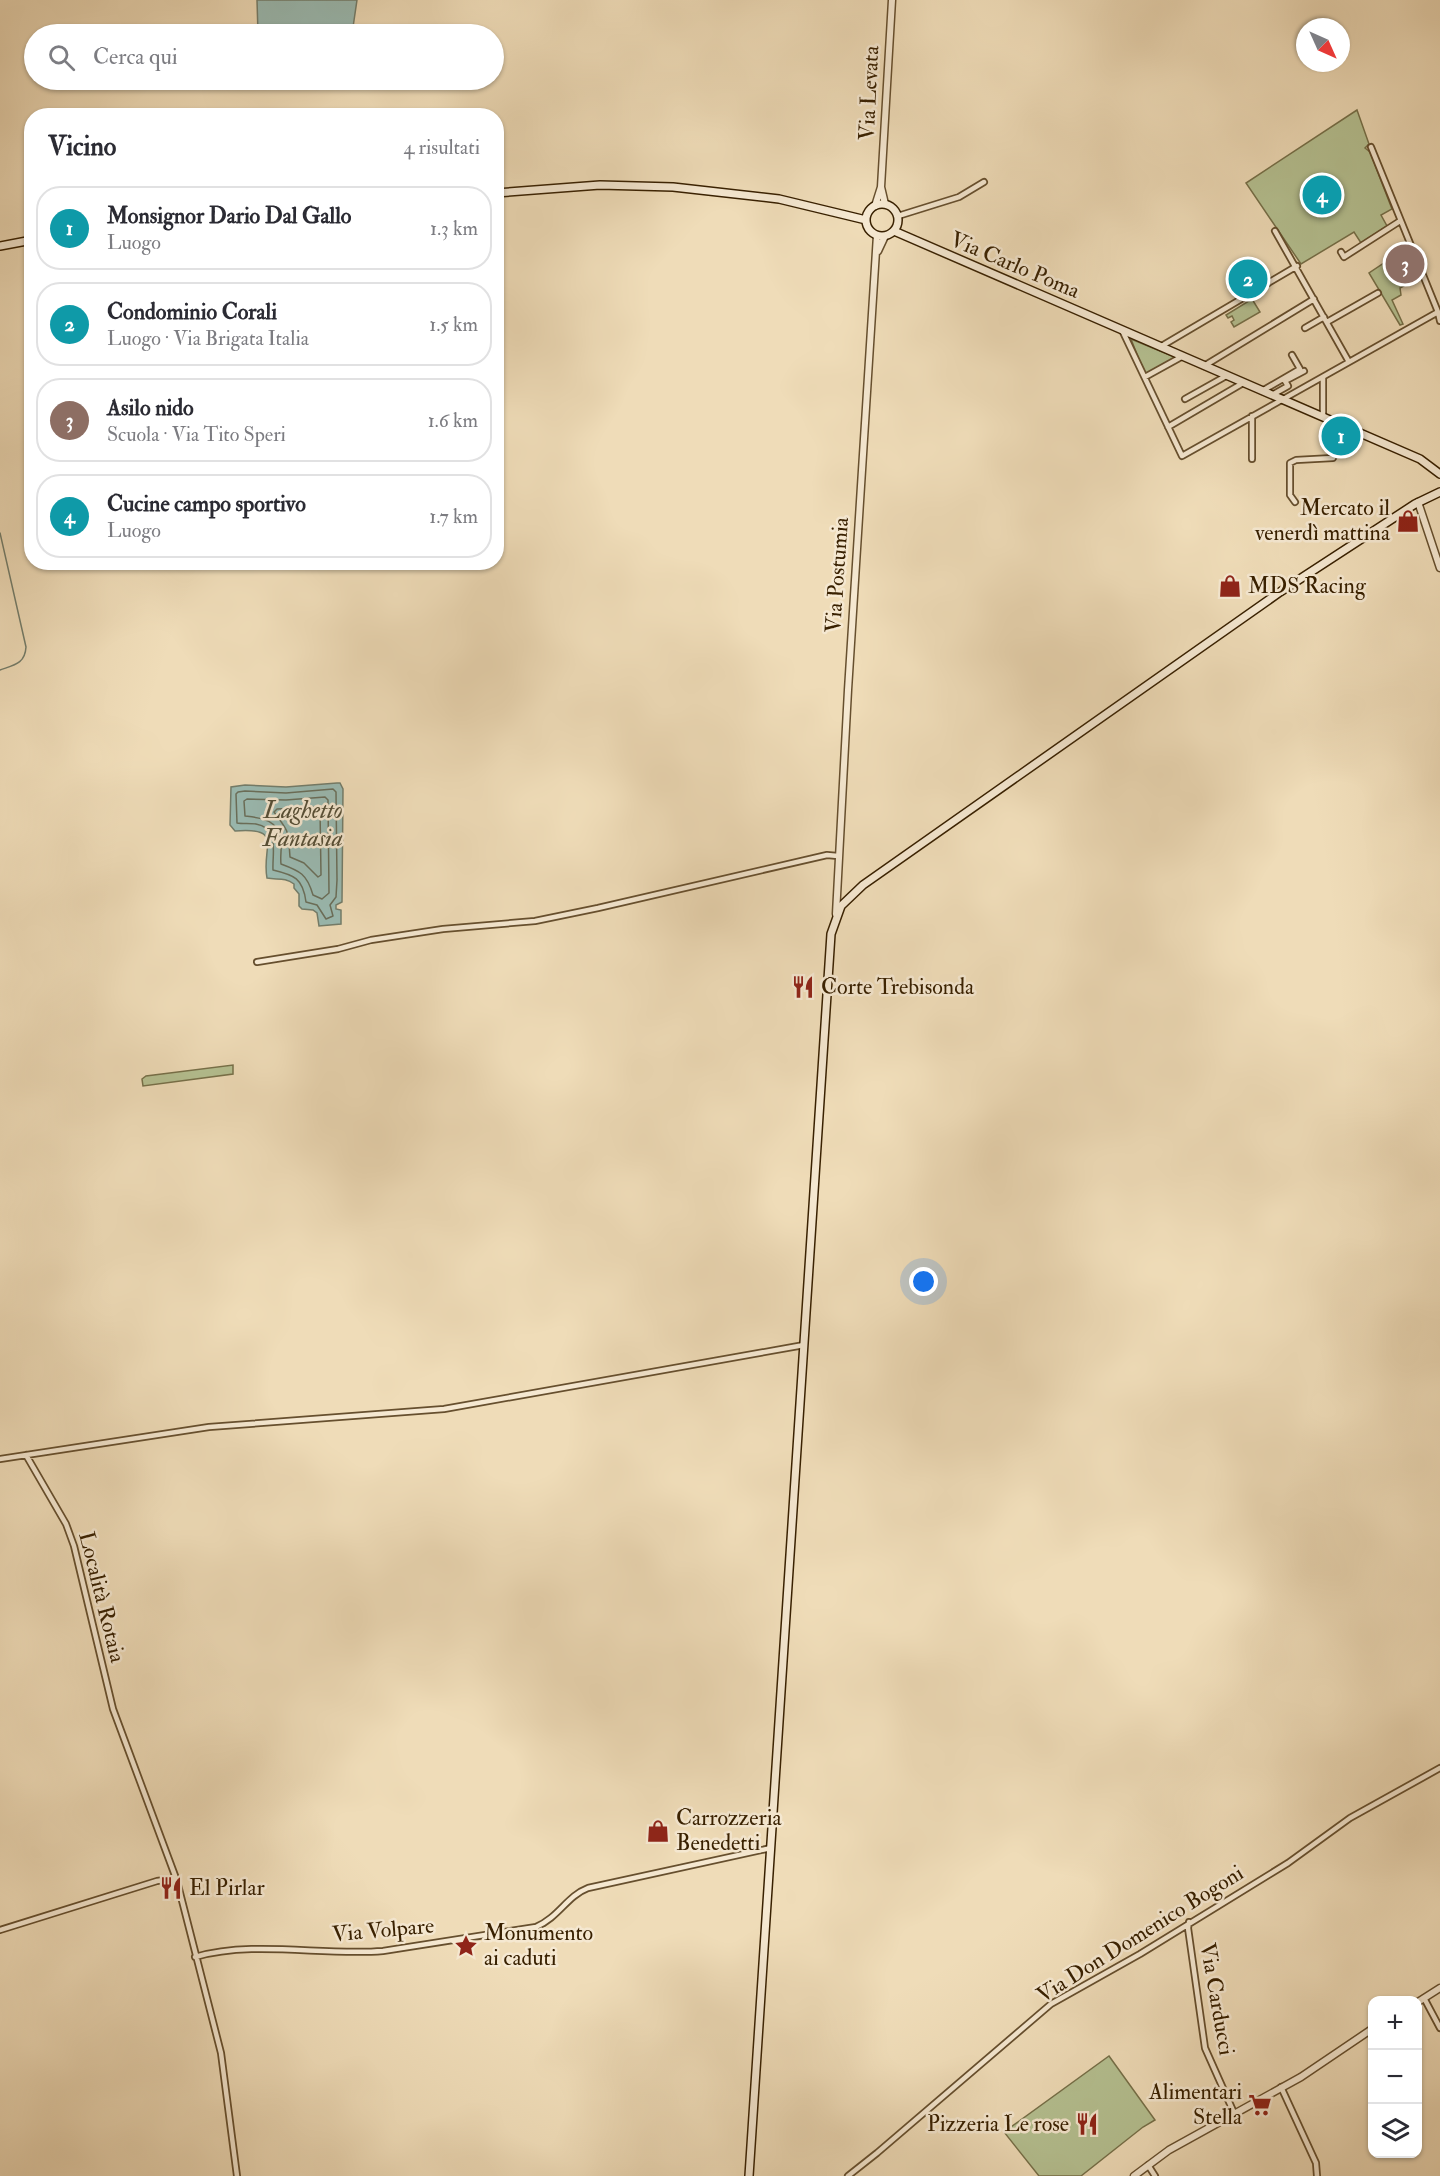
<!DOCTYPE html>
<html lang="it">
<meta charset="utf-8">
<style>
:root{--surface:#fff;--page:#f2f2f3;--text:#2b2b33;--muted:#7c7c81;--line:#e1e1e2;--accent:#db2777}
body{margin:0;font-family:"IM FELL Double Pica",serif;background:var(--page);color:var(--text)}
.controls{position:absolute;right:18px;bottom:18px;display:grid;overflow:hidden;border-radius:12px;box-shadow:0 2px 4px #0004}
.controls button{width:54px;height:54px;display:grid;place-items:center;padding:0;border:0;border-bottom:2px solid var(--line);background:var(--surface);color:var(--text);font:30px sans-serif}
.compass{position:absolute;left:1296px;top:18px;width:54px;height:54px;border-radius:50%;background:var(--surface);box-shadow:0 2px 4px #0004;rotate:135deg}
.you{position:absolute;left:924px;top:1282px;width:21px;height:21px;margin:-15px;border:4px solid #fff;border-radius:50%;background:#1a73e8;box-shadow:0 0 0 9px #1a73e833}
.badge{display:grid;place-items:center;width:39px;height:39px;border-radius:50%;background:var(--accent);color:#fff;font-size:20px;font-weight:700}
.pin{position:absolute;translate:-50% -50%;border:3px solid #fff;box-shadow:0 2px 6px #0006}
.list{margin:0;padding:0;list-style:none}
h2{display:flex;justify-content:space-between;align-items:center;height:78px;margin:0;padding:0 24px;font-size:26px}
h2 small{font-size:20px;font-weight:400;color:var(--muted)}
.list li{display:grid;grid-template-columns:39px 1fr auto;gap:18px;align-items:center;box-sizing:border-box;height:84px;margin:0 12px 12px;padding:0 12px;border:2px solid var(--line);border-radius:24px}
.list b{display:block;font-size:22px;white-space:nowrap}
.list p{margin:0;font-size:20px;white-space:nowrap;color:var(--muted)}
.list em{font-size:20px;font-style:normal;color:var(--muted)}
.icon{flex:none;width:33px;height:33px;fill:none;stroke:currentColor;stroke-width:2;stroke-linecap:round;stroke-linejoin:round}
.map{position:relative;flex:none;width:1440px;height:2176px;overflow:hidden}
.search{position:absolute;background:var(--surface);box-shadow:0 2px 4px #0004;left:24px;top:24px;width:480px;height:66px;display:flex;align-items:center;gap:15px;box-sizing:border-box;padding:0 21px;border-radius:33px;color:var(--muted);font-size:22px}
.panel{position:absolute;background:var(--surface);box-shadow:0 2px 4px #0004;left:24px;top:108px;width:480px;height:462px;border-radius:24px}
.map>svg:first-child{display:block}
</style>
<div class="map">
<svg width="1440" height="2176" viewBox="0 0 1440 2176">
<rect width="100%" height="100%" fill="#efdcb8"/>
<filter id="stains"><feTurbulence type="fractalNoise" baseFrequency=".00333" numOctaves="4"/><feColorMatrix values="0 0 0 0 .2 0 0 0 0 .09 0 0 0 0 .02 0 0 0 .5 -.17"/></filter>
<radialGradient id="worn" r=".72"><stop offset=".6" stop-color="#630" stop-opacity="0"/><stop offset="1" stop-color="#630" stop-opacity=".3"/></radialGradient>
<path fill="#b5c192" stroke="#767049" stroke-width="1.5" d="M 1357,110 L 1369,144 L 1365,148 L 1370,152 L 1392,209 L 1381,215 L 1387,226 L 1361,243 L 1354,232 L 1301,264 L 1246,183 Z
M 1393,257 L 1404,286 L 1400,288 L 1401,295 L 1392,300 L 1403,324 L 1400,325 L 1369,273 Z
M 1252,299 L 1260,312 L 1234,327 L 1231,322 L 1234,320 L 1232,316 L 1228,318 L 1226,315 Z
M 1131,339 L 1177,358 L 1145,375 Z
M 233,1065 L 233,1074 L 143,1086 L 142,1079 L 146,1076 Z
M 1109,2056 L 1155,2120 L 1143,2127 L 1081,2176 L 1039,2176 L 1004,2132 Z"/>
<path fill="#9abbb3" stroke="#737d6b" stroke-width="1.5" d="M 257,0 L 357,0 L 352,34 L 258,34 Z
M 337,783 L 340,783 L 343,789 L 342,902 L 336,905 L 336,909 L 341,910 L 341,924 L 319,926 L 317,913 L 313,910 L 302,909 L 299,906 L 299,894 L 294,888 L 294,884 C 285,877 277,880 267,878 C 261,847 285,827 235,831 L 230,825 L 231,787 L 245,785 L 286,787 Z"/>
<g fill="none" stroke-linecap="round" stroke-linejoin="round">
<path stroke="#696e5a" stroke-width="1.5" d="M 333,789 L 336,792 L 337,880 L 336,897 L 330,905 L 333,916 L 326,919 L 317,905 L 306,902 C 303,878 294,875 273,870 C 272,854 280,828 256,824 C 250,823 243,824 237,823 L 236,794 L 238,792 L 245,791 L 286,793 Z
M 325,797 L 328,800 L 329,893 L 322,899 L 313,895 C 307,874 300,871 281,864 C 280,856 282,848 281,840 C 278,819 261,818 245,816 L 244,801 L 247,799 L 286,800 Z
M 317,807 L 320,809 L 321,875 L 318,877 L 304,863 L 290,857 C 288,831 290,833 274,812 L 277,809 Z"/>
<path stroke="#737d6b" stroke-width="1.5" d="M 0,533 L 26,647 C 25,664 14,665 0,670"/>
<g stroke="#664f2e" stroke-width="8">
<path id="minor" d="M 1371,147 L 1438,312 L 1440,321
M 898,216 L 959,197 L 984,182
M 1275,231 L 1349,362
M 1341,252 L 1344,257 L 1400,221
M 1327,322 L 1378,293
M 1305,328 L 1324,317
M 1122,330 L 1182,456 L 1438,312
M 1160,347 L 1297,266
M 1204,366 L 1314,299
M 1145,377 L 1183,356
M 1323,377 L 1323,417
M 1262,391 L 1300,369 L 1292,355
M 1272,395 L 1288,386 L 1285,381 L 1304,371
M 1185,399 L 1226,376
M 1252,416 L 1252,459
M 1168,427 L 1243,383
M 1295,502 L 1290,495 L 1290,463 L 1296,460 L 1333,458 C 1339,448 1333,435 1338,424
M 257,962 L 338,949 L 371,940 L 443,929 L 535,921 L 598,908 L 827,855 L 838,856
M 26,1455 L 66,1524 L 74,1546 L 113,1709 L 177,1881 L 221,2053 L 237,2176
M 0,1459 L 209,1427 L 444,1409 L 804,1345
M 1189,1922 L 1188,1928 L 1205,2048 L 1234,2113
M 0,1930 L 157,1881 L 172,1879 L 177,1881
M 195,1957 C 255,1940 321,1956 383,1951 L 536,1927 C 559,1917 567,1896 588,1888 L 771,1848
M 1424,1998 L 1440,2028
M 1281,2087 L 1316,2163 L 1317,2176
M 1148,2165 L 1155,2176
M 848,2176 L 877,2153 L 1051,2004 L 1140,1954 L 1288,1863 L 1350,1818 L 1440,1768"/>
</g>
<g stroke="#664f2e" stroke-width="9">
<path id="tertiary" d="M 881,187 L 885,204
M 875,206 L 881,187 L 892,0
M 878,251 L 885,236
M 1418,502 L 1440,568
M 836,914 L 848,690 L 877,235
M 1418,2002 L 1440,1988
M 1134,2176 L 1169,2150 L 1301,2077 L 1372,2029"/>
</g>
<g stroke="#382000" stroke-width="10">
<path id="secondary" d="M 496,193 L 600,185 L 673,187 L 779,199 L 866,220
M866 220a16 16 0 1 1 32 0a16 16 0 1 1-32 0Z
M 894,231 L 1420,459 L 1440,474
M 0,246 L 32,240
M 749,2176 L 831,934 L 841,906 L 863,885 L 1280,592 L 1415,504 L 1440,492"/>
</g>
<use href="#minor" stroke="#f5e8d1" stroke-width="4.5"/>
<use href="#tertiary" stroke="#f5e8d1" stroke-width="6"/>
<use href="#secondary" stroke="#f5e8d1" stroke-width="7"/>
</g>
<defs>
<g id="shop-bare" transform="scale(1.8)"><path d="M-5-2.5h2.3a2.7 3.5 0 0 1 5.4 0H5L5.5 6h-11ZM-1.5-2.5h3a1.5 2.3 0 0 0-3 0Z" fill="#8f2418" stroke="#f5e8d1" stroke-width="2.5" paint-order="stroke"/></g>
<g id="restaurant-bare" transform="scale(1.8)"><path d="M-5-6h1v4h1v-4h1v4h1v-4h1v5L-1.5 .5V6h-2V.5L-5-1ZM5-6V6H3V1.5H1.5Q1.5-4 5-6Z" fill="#8f2418" stroke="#f5e8d1" stroke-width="2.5" paint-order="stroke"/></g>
<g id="sight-bare" transform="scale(1.8)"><path d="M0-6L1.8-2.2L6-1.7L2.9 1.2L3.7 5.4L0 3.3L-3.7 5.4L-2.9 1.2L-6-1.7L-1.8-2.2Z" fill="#8f2418" stroke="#f5e8d1" stroke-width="2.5" paint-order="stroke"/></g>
<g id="supermarket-bare" transform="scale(1.8)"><path d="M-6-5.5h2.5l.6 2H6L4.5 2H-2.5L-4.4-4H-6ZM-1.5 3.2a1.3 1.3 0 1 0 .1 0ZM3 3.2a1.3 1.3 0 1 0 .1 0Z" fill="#8f2418" stroke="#f5e8d1" stroke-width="2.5" paint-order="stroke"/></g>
</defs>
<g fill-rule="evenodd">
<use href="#shop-bare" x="1408" y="521"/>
<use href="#shop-bare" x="1230" y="586"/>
<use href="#restaurant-bare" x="803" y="987"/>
<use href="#shop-bare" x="658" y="1831"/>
<use href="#restaurant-bare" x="171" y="1888"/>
<use href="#sight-bare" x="466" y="1946"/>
<use href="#supermarket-bare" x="1260" y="2105"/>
<use href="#restaurant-bare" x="1087" y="2124"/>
</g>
<g text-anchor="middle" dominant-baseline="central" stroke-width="5" stroke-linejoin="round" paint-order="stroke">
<g font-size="22" fill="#382000" stroke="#f5e8d1">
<text transform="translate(869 93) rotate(-87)">Via Levata</text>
<text transform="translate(1015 265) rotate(23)">Via Carlo Poma</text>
<text transform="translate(837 575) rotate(-86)">Via Postumia</text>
<text transform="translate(102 1597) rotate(76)">Località Rotaia</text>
<text transform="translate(383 1930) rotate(-5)">Via Volpare</text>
<text transform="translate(1140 1934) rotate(-32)">Via Don Domenico Bogoni</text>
<text transform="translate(1217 1999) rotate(80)">Via Carducci</text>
</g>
<g font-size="22" fill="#382000" stroke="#f5e8d1" text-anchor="start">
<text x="1390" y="508" text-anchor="end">Mercato il<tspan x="1390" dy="25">venerdì mattina</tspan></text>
<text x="1248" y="586">MDS Racing</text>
<text x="821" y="987">Corte Trebisonda</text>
<text x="676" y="1818">Carrozzeria<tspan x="676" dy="25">Benedetti</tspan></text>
<text x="189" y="1888">El Pirlar</text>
<text x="484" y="1933">Monumento<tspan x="484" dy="25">ai caduti</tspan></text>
<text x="1242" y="2092" text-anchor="end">Alimentari<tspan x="1242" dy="25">Stella</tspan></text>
<text x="1069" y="2124" text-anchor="end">Pizzeria Le rose</text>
</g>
<g font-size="24" font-style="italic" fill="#554e36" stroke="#f5e8d1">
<text x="303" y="810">Laghetto<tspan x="303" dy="28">Fantasia</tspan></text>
</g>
</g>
<rect width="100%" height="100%" filter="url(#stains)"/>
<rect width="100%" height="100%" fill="url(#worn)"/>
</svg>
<div class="controls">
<button>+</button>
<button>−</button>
<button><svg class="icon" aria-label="layers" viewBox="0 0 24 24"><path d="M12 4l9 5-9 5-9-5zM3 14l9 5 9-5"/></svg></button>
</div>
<svg class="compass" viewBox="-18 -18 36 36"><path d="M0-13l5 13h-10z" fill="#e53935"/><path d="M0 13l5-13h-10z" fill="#7c7c81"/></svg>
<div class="you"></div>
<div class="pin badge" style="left:1341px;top:436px;background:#0f9aa8">1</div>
<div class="pin badge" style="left:1248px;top:279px;background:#0f9aa8">2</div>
<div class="pin badge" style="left:1405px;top:264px;background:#8d6e63">3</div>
<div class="pin badge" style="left:1322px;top:195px;background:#0f9aa8">4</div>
<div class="search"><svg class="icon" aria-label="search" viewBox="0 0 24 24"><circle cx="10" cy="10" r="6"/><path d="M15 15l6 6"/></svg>Cerca qui</div>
<section class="panel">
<h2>Vicino<small>4 risultati</small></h2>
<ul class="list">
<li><span class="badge" style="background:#0f9aa8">1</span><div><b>Monsignor Dario Dal Gallo</b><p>Luogo</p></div><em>1.3 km</em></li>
<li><span class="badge" style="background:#0f9aa8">2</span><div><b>Condominio Corali</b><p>Luogo · Via Brigata Italia</p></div><em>1.5 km</em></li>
<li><span class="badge" style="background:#8d6e63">3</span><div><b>Asilo nido</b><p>Scuola · Via Tito Speri</p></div><em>1.6 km</em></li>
<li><span class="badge" style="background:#0f9aa8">4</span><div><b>Cucine campo sportivo</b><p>Luogo</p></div><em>1.7 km</em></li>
</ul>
</section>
</div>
